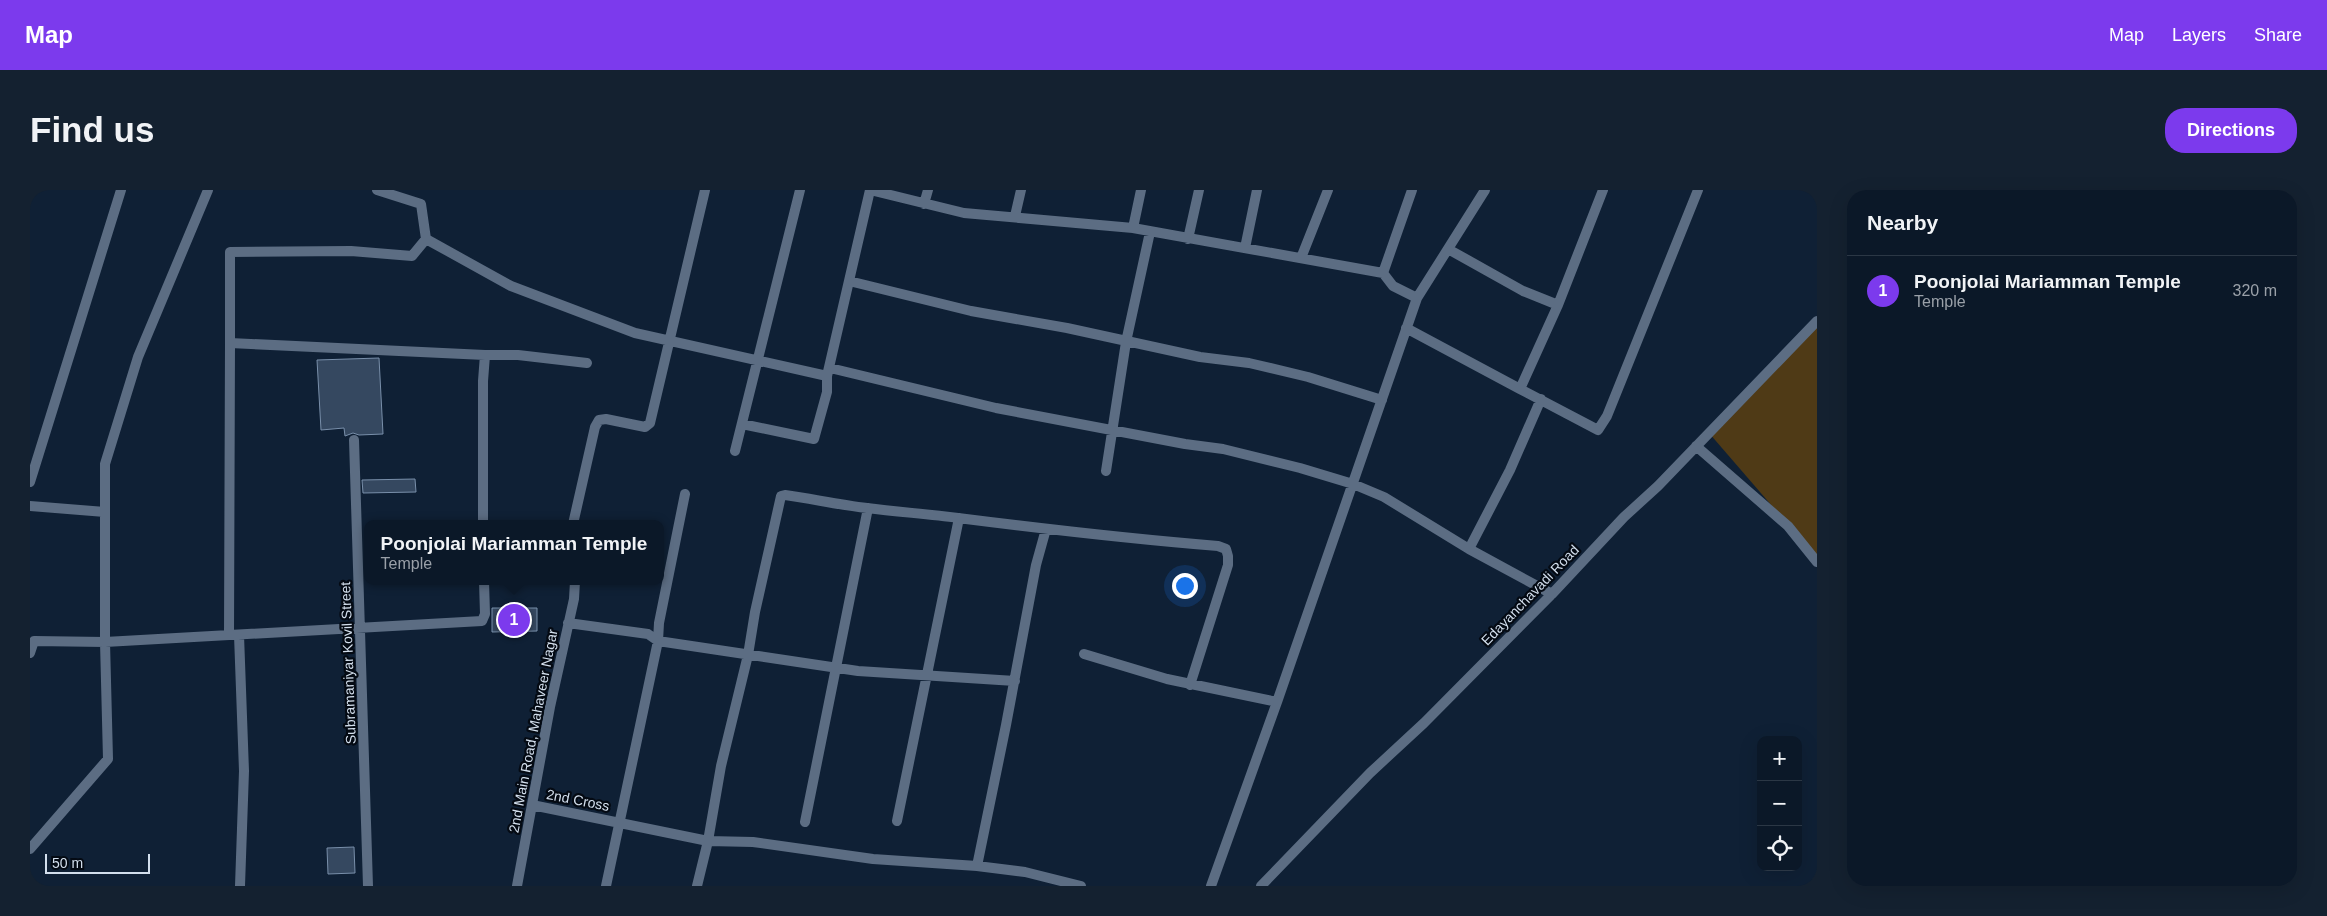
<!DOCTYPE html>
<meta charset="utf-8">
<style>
:root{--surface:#0b1828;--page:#142130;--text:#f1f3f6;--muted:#9aa0a8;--line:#2b3745;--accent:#7c3aed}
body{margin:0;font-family:Arial,sans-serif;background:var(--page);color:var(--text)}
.controls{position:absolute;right:15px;bottom:15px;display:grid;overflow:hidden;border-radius:10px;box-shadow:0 5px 20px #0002}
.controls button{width:45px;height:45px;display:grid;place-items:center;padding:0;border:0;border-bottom:1px solid var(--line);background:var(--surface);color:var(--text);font:25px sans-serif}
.scale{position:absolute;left:15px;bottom:12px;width:105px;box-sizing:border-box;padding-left:5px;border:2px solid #d3dfed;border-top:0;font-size:14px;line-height:18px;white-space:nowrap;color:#d3dfed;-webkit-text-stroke:4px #040a13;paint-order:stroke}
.you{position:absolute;left:1154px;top:395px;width:18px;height:18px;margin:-12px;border:4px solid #fff;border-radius:50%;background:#1a73e8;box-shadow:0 0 0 8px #1a73e833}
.badge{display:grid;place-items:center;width:32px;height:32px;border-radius:50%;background:var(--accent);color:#fff;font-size:16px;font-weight:700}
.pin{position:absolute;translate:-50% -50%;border:2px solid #fff;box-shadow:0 1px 5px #0006}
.popup{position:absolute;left:334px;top:330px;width:300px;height:65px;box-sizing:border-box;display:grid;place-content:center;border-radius:10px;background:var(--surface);filter:drop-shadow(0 1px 4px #0005);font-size:16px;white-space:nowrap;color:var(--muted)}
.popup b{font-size:19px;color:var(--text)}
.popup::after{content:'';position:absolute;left:50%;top:100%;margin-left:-10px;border:10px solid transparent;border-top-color:var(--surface)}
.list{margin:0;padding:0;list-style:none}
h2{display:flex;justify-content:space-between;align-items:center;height:65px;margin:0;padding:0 20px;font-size:21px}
h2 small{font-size:16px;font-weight:400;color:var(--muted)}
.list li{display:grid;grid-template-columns:32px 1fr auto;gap:15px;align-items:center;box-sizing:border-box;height:70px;padding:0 20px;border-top:1px solid var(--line)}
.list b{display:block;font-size:19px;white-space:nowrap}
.list p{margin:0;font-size:16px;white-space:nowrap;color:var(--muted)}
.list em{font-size:16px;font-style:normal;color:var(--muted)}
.icon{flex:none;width:28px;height:28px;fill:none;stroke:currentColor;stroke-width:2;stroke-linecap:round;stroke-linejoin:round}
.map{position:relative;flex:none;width:1787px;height:696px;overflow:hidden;border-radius:20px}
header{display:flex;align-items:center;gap:30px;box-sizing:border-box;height:70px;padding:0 25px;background:var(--accent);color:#fff}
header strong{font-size:24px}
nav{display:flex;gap:28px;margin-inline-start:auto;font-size:18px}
.intro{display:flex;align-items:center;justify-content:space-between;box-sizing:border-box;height:120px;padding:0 30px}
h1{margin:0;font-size:35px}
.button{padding:12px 22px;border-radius:20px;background:var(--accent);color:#fff;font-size:18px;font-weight:700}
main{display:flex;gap:30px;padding:0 30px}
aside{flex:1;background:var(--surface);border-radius:20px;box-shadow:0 5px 20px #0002}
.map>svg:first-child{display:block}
</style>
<header>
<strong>Map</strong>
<nav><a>Map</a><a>Layers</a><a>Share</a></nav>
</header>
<div class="intro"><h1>Find us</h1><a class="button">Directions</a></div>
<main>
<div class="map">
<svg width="1787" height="696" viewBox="0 0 1787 696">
<rect width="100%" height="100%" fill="#0f2035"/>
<path fill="#4f3a16" d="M 1787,133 L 1787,368 L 1679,243 Z"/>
<path fill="#354860" stroke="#798faa" d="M 349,168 L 353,244 L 329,245 L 323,243 L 315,246 L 314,238 L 291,240 L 287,170 Z
M 385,289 L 386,302 L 333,303 L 332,290 Z
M 462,418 L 507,418 L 507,441 L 462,442 Z
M 324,657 L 325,683 L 298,684 L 297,658 Z"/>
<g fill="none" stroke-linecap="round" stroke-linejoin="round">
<path stroke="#5c6d83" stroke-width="10" d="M 347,0 L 391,14 L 396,49
M 840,0 L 934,23 L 1103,38 L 1353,83 L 1382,0
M 894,14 L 898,0
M 985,26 L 991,0
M 1103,38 L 1111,0
M 1158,49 L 1169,0
M 1215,58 L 1227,0
M 1418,59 L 1493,101 L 1528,115
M 1271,68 L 1298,0
M 1353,83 L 1363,96 L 1387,108
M 819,91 L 941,121 L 1037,138 L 1170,167 L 1219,173 L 1278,187 L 1352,210
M 1376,138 L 1490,199 L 1528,115 L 1573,0
M 200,153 L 200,62 L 321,61 L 382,66 L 396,49 L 481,96 L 605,143 L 797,186
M 800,178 L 966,218 L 1155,254 L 1193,259 L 1270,278 L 1323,294 L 1354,307 L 1439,359 L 1522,404
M 1490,199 L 1568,240 L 1577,226 L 1668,0
M 712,234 L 784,249 L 797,202 L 797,186 L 840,0
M 324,250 L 338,696
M 1666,256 L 1758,336 L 1787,372
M 705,261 L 770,0
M 1076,281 L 1096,152 L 1120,42
M 0,292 L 91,0
M 0,316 L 75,322
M 453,334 L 453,191 L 455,165
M 543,334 L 565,237 L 569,230 L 576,229 L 615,237 L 620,233 L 675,0
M 1439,359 L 1480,280 L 1511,209
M 538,433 L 618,444 L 628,451 L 828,481 L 985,491
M 199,445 L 200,153 L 455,165 L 488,165 L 557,173
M 209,445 L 214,581 L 210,696
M 0,463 L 4,451 L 75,452 L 75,274 L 108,167 L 178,0
M 1054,464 L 1137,489 L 1247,512 L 1387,108 L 1455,0
M 502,615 L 678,651 L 667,696
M 867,631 L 929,328
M 775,632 L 838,318
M 0,659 L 78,569 L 75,452 L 452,431 L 455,424 L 454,391
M 947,676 L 976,535 L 1006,375 L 1016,339
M 487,696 L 520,517 L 544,409 L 545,391
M 576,696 L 628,451 L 629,433 L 655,304
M 1051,696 L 995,682 L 947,676 L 843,669 L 723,652 L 678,651 L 691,576 L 718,465 L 725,422 L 751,306 L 755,305 C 783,309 810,315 837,318 C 868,322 898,324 928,328 C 1015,339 1101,349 1188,356 L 1196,359 L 1198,366 L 1198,375 L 1160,495
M 1181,696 L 1247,512
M 1231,696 L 1340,583 L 1394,533 L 1522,404 L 1594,327 L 1628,296 L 1787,131"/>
</g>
<g text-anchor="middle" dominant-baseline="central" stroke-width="4.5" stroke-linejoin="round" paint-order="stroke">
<g font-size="14" fill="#d3dfed" stroke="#040a13">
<text transform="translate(1500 405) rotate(-46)">Edayanchavadi Road</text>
<text transform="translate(318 473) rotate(-92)">Subramaniyar Kovil Street</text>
<text transform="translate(503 541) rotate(-79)">2nd Main Road, Mahaveer Nagar</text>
<text transform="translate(548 610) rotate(11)">2nd Cross</text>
</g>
</g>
</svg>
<div class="controls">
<button>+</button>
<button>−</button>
<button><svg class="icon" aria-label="locate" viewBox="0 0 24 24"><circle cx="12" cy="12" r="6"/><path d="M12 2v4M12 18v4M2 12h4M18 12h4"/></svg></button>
</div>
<div class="scale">50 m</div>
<div class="you"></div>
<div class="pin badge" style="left:484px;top:430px">1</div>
<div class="popup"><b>Poonjolai Mariamman Temple</b>Temple</div>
</div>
<aside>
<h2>Nearby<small></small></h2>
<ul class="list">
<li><span class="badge">1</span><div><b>Poonjolai Mariamman Temple</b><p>Temple</p></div><em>320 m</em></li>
</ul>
</aside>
</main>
